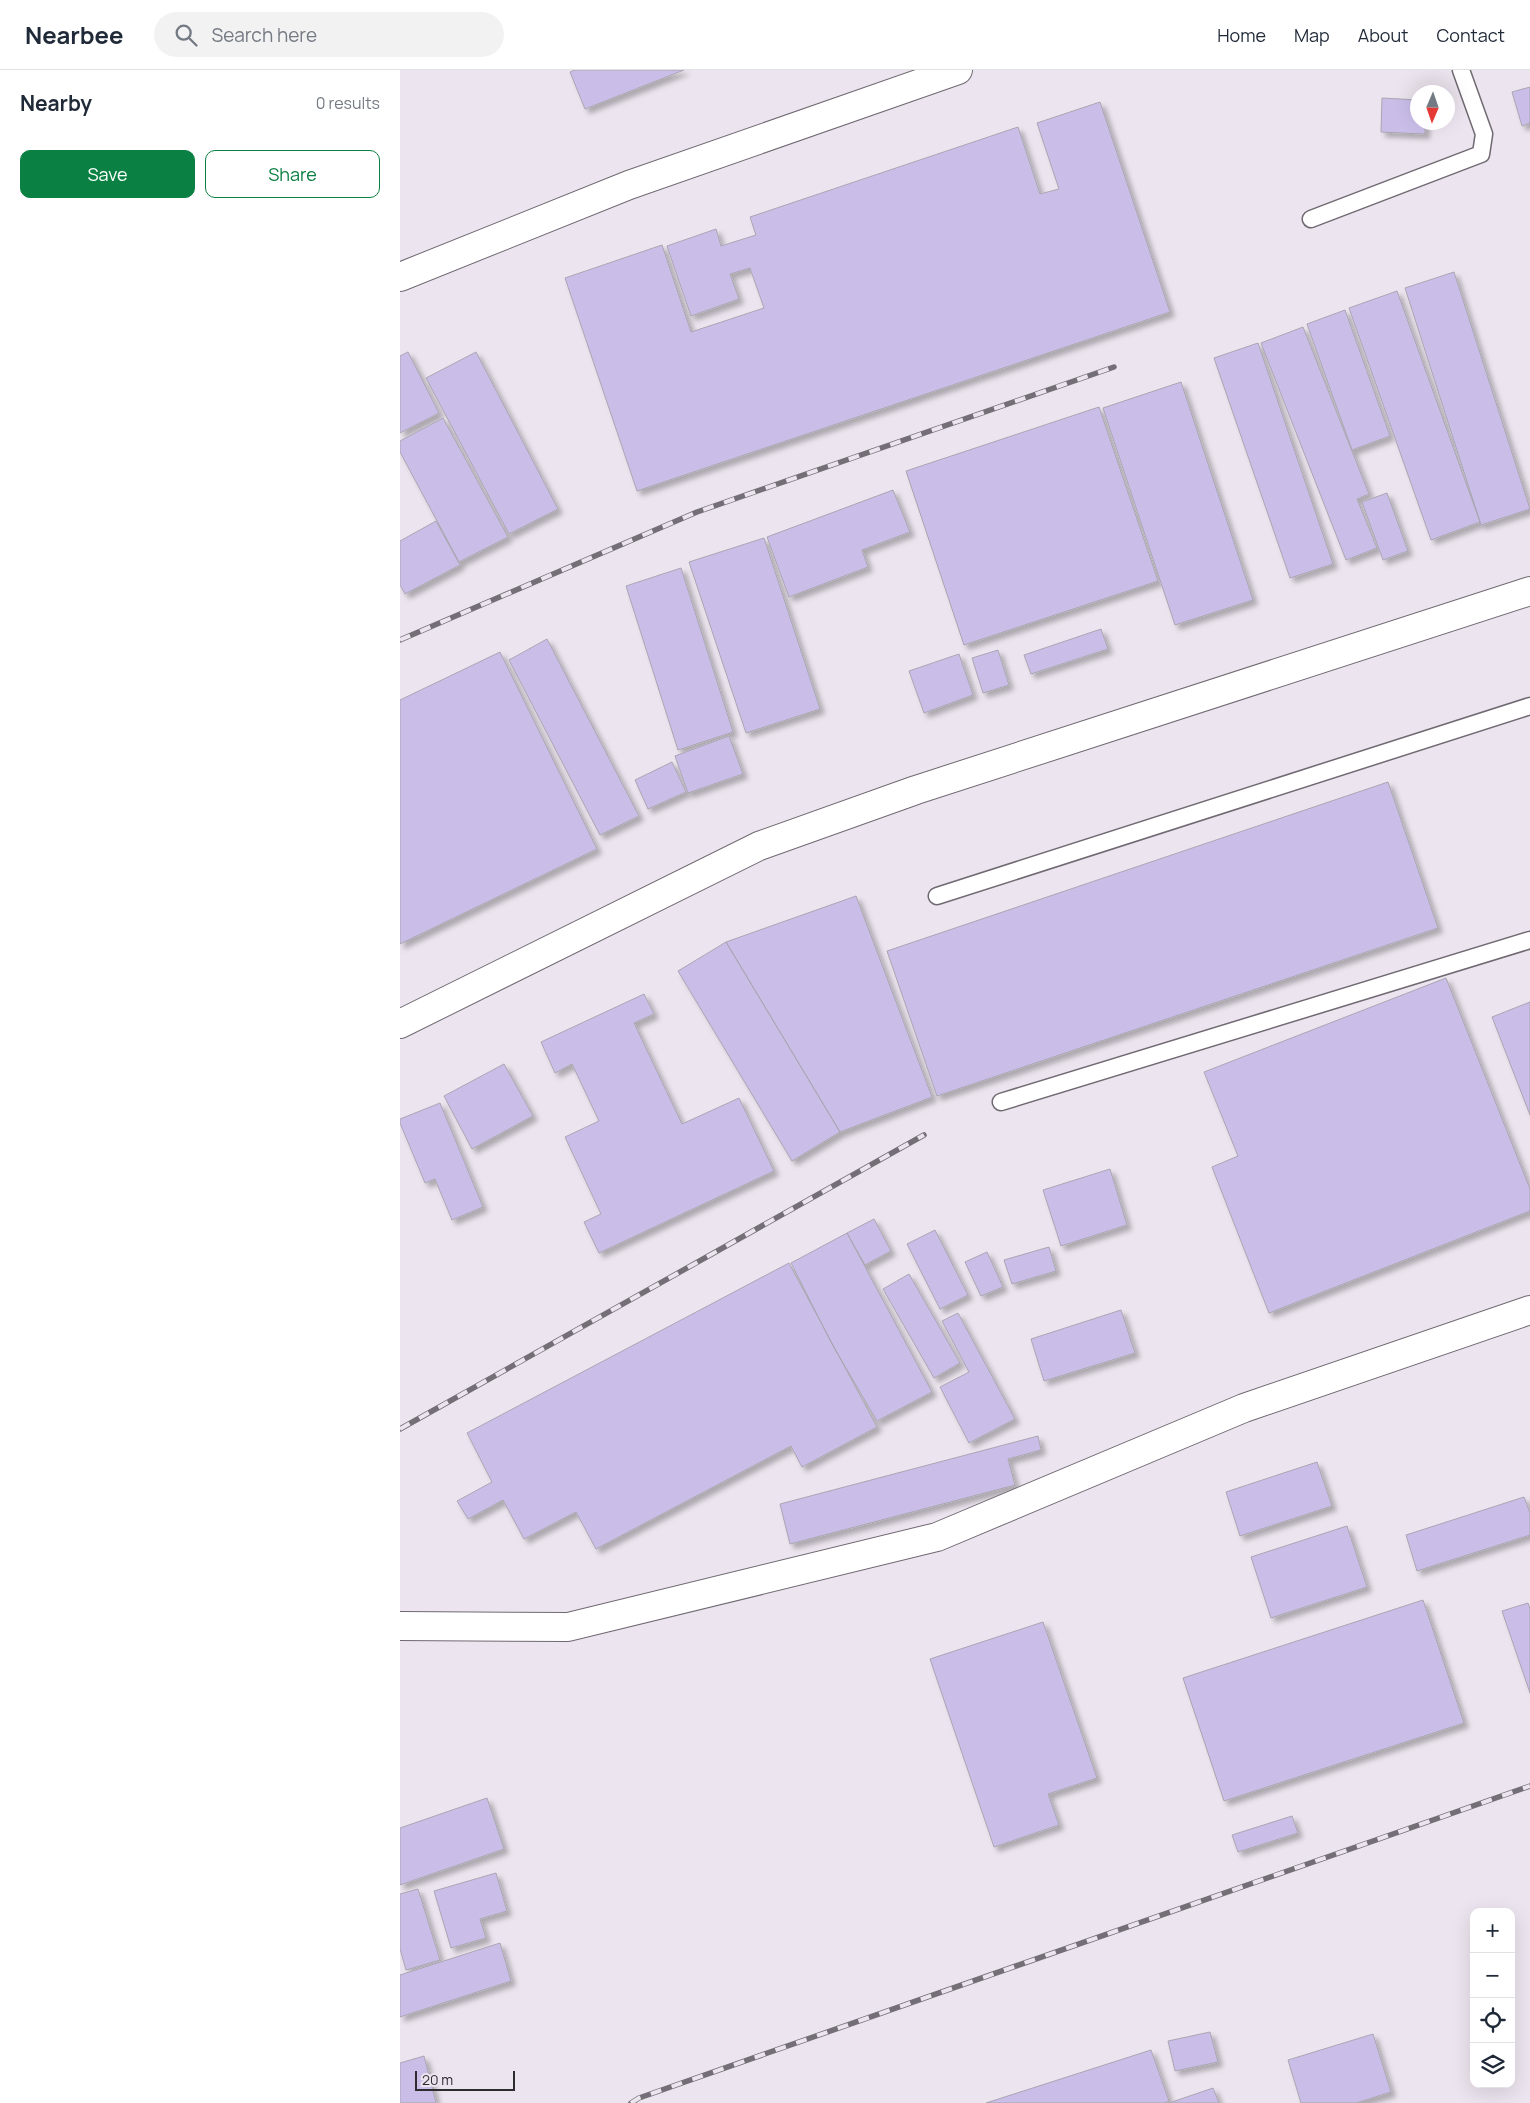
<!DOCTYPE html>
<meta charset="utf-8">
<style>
:root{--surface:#fff;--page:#f2f2f3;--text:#1f2937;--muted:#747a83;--line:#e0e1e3;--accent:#0b8043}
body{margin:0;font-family:Manrope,sans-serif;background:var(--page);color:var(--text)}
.controls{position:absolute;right:15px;bottom:15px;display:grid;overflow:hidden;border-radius:10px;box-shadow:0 5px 20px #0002}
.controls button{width:45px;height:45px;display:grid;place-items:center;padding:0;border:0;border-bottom:1px solid var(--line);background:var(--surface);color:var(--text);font:25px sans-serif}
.compass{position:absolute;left:1010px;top:15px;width:45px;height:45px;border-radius:50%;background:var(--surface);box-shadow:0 5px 20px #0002;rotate:182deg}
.scale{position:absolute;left:15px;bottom:12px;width:100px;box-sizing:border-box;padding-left:5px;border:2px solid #2e2b2f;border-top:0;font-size:14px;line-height:18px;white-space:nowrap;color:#2e2b2f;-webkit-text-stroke:4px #ece4ee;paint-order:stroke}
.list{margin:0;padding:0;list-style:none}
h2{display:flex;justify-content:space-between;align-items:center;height:65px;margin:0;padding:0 20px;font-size:21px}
h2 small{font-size:16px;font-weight:400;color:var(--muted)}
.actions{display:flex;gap:10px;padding:15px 20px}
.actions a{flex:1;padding:11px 0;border:1px solid var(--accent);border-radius:10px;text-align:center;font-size:18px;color:var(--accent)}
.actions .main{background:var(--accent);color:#fff}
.icon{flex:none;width:28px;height:28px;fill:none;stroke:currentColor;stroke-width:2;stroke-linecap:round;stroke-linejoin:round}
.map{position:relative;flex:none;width:1130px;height:2033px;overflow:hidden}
header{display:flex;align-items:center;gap:30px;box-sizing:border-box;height:70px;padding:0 25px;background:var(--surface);border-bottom:1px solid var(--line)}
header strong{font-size:24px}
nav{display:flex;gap:28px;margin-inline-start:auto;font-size:18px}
.search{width:350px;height:45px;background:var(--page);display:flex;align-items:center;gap:12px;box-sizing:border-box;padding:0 18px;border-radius:28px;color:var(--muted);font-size:19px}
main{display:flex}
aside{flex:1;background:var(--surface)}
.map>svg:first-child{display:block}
</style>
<header>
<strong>Nearbee</strong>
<div class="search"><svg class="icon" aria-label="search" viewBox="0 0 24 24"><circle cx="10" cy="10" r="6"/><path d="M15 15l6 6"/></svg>Search here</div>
<nav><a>Home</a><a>Map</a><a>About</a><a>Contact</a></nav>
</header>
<main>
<aside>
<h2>Nearby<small>0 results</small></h2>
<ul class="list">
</ul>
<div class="actions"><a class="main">Save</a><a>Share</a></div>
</aside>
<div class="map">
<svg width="1130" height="2033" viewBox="0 0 1130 2033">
<defs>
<filter id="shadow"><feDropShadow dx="4.5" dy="4.5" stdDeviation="2.5" flood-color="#0004"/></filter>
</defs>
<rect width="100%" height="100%" fill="#ece4ee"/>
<path fill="#cabee9" stroke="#a9a6b1" filter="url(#shadow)" d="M 175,0 L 284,0 L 185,39 L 170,2 Z
M 1130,17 L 1130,53 L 1122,56 L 1112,22 Z
M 982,28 L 1018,30 L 1018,52 L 1025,52 L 1025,64 L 981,62 Z
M 700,32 L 770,242 L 237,421 L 165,208 L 262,175 L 291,262 L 364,238 L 350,198 L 330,204 L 339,229 L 291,246 L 267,176 L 316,159 L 321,176 L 356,165 L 350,147 L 618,57 L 640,124 L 659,119 L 637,53 Z
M 1054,202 L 1130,439 L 1081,455 L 1005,218 Z
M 997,221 L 1080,452 L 1031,470 L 949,238 Z
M 945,240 L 990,366 L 952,380 L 907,254 Z
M 903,257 L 969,424 L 957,429 L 977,478 L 946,490 L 861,273 Z
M 858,273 L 933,494 L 890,508 L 814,288 Z
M 8,282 L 39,343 L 0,363 L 0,286 Z
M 76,282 L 158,439 L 109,464 L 26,308 Z
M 781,312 L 853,530 L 775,555 L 703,338 Z
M 699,337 L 758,511 L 564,575 L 506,401 Z
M 43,348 L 108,467 L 59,492 L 0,382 L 0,371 Z
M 493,420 L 510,462 L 462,480 L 468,497 L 389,527 L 367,467 Z
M 987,423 L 1008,481 L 983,490 L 962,432 Z
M 36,451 L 60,495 L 5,524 L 0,515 L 0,471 Z
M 364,468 L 420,639 L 346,663 L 289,492 Z
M 281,498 L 333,662 L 278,680 L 226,516 Z
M 701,559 L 708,579 L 631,604 L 624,585 Z
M 147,569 L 239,746 L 200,765 L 109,590 Z
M 598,580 L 609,615 L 583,623 L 572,588 Z
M 100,582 L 197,779 L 0,874 L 0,630 Z
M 559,584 L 573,625 L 524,643 L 509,601 Z
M 329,666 L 343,704 L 288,723 L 275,686 Z
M 272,692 L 286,722 L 248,739 L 235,710 Z
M 988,712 L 1038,858 L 537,1026 L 487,881 Z
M 456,826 L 532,1027 L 440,1062 L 326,872 Z
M 326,872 L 440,1062 L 392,1091 L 278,901 Z
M 1046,908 L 1130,1119 L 1130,1141 L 869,1243 L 812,1097 L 838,1086 L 804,1002 Z
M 244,924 L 254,944 L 234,953 L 282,1054 L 339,1028 L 374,1101 L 199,1183 L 184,1152 L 201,1144 L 165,1067 L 199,1051 L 172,994 L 155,1003 L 141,972 Z
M 1130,932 L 1130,1045 L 1092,947 Z
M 104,994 L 133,1046 L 72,1079 L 44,1026 Z
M 40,1033 L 83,1137 L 52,1150 L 35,1109 L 25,1113 L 0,1053 L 0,1049 Z
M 710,1099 L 727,1155 L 661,1176 L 643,1120 Z
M 474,1149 L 491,1181 L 465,1195 L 447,1163 Z
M 535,1160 L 568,1225 L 540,1239 L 507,1174 Z
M 447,1163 L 532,1322 L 477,1351 L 433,1276 L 391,1193 Z
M 649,1177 L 656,1201 L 612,1214 L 604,1190 Z
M 587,1182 L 603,1217 L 581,1226 L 565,1192 Z
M 389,1193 L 477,1357 L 402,1397 L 391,1376 L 196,1479 L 176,1442 L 124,1469 L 103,1430 L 68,1449 L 57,1431 L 92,1412 L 67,1363 Z
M 509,1204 L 560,1293 L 534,1308 L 483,1219 Z
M 721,1240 L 735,1283 L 644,1311 L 631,1269 Z
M 558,1243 L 615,1349 L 569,1373 L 540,1317 L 569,1302 L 542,1251 Z
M 638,1366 L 641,1380 L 608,1389 L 615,1415 L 390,1474 L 380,1434 Z
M 917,1392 L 932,1436 L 840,1466 L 826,1422 Z
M 1124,1427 L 1130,1443 L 1130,1465 L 1017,1501 L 1006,1465 Z
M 947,1456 L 967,1517 L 871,1548 L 851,1487 Z
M 1023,1530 L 1064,1653 L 824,1731 L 783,1608 Z
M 1128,1533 L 1130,1539 L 1130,1623 L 1102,1541 Z
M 643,1552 L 697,1708 L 648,1724 L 659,1755 L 594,1777 L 530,1589 Z
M 87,1728 L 104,1779 L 0,1815 L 0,1758 Z
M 892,1746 L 898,1763 L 838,1782 L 832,1765 Z
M 96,1803 L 107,1841 L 80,1849 L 86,1868 L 51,1878 L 34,1821 Z
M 18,1819 L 40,1890 L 6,1900 L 0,1879 L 0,1824 Z
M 100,1873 L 111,1911 L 0,1947 L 0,1905 Z
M 810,1962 L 818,1992 L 775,2001 L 768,1971 Z
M 973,1964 L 991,2022 L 956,2033 L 901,2033 L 888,1990 Z
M 751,1980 L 769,2031 L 764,2033 L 586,2033 Z
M 24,1986 L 36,2033 L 0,2033 L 0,1993 Z
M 813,2018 L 819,2033 L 769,2033 Z"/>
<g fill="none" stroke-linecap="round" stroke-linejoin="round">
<g stroke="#706972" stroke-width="19">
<path id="service" d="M 911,149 L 1081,84 L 1084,64 L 1061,0
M 537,826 L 1130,636
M 601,1032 L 1130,870"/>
</g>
<g stroke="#706972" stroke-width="30">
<path id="minor" d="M 0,207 L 229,115 L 558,0
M 0,954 L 359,776 L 516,720 L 1130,521
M 0,1556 L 168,1557 L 537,1467 L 844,1338 L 1130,1240"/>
</g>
<use href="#service" stroke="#fff" stroke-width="16"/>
<use href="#minor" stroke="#fff" stroke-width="28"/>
<g stroke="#746f76" stroke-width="5.5">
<path id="rail" d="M 0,570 L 297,442 L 714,297
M 0,1359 L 524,1065
M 231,2033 L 239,2028 L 1130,1716"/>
</g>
<use href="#rail" stroke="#ece4ee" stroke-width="4" stroke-dasharray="11" stroke-linecap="butt"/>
</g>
</svg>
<div class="controls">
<button>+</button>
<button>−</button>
<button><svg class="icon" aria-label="locate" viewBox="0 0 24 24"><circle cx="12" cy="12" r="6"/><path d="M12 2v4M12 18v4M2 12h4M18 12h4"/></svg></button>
<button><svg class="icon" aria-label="layers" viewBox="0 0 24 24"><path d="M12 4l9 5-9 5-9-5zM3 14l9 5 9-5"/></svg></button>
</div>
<svg class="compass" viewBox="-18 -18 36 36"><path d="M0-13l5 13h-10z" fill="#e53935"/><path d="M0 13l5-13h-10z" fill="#747a83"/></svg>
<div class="scale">20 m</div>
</div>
</main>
